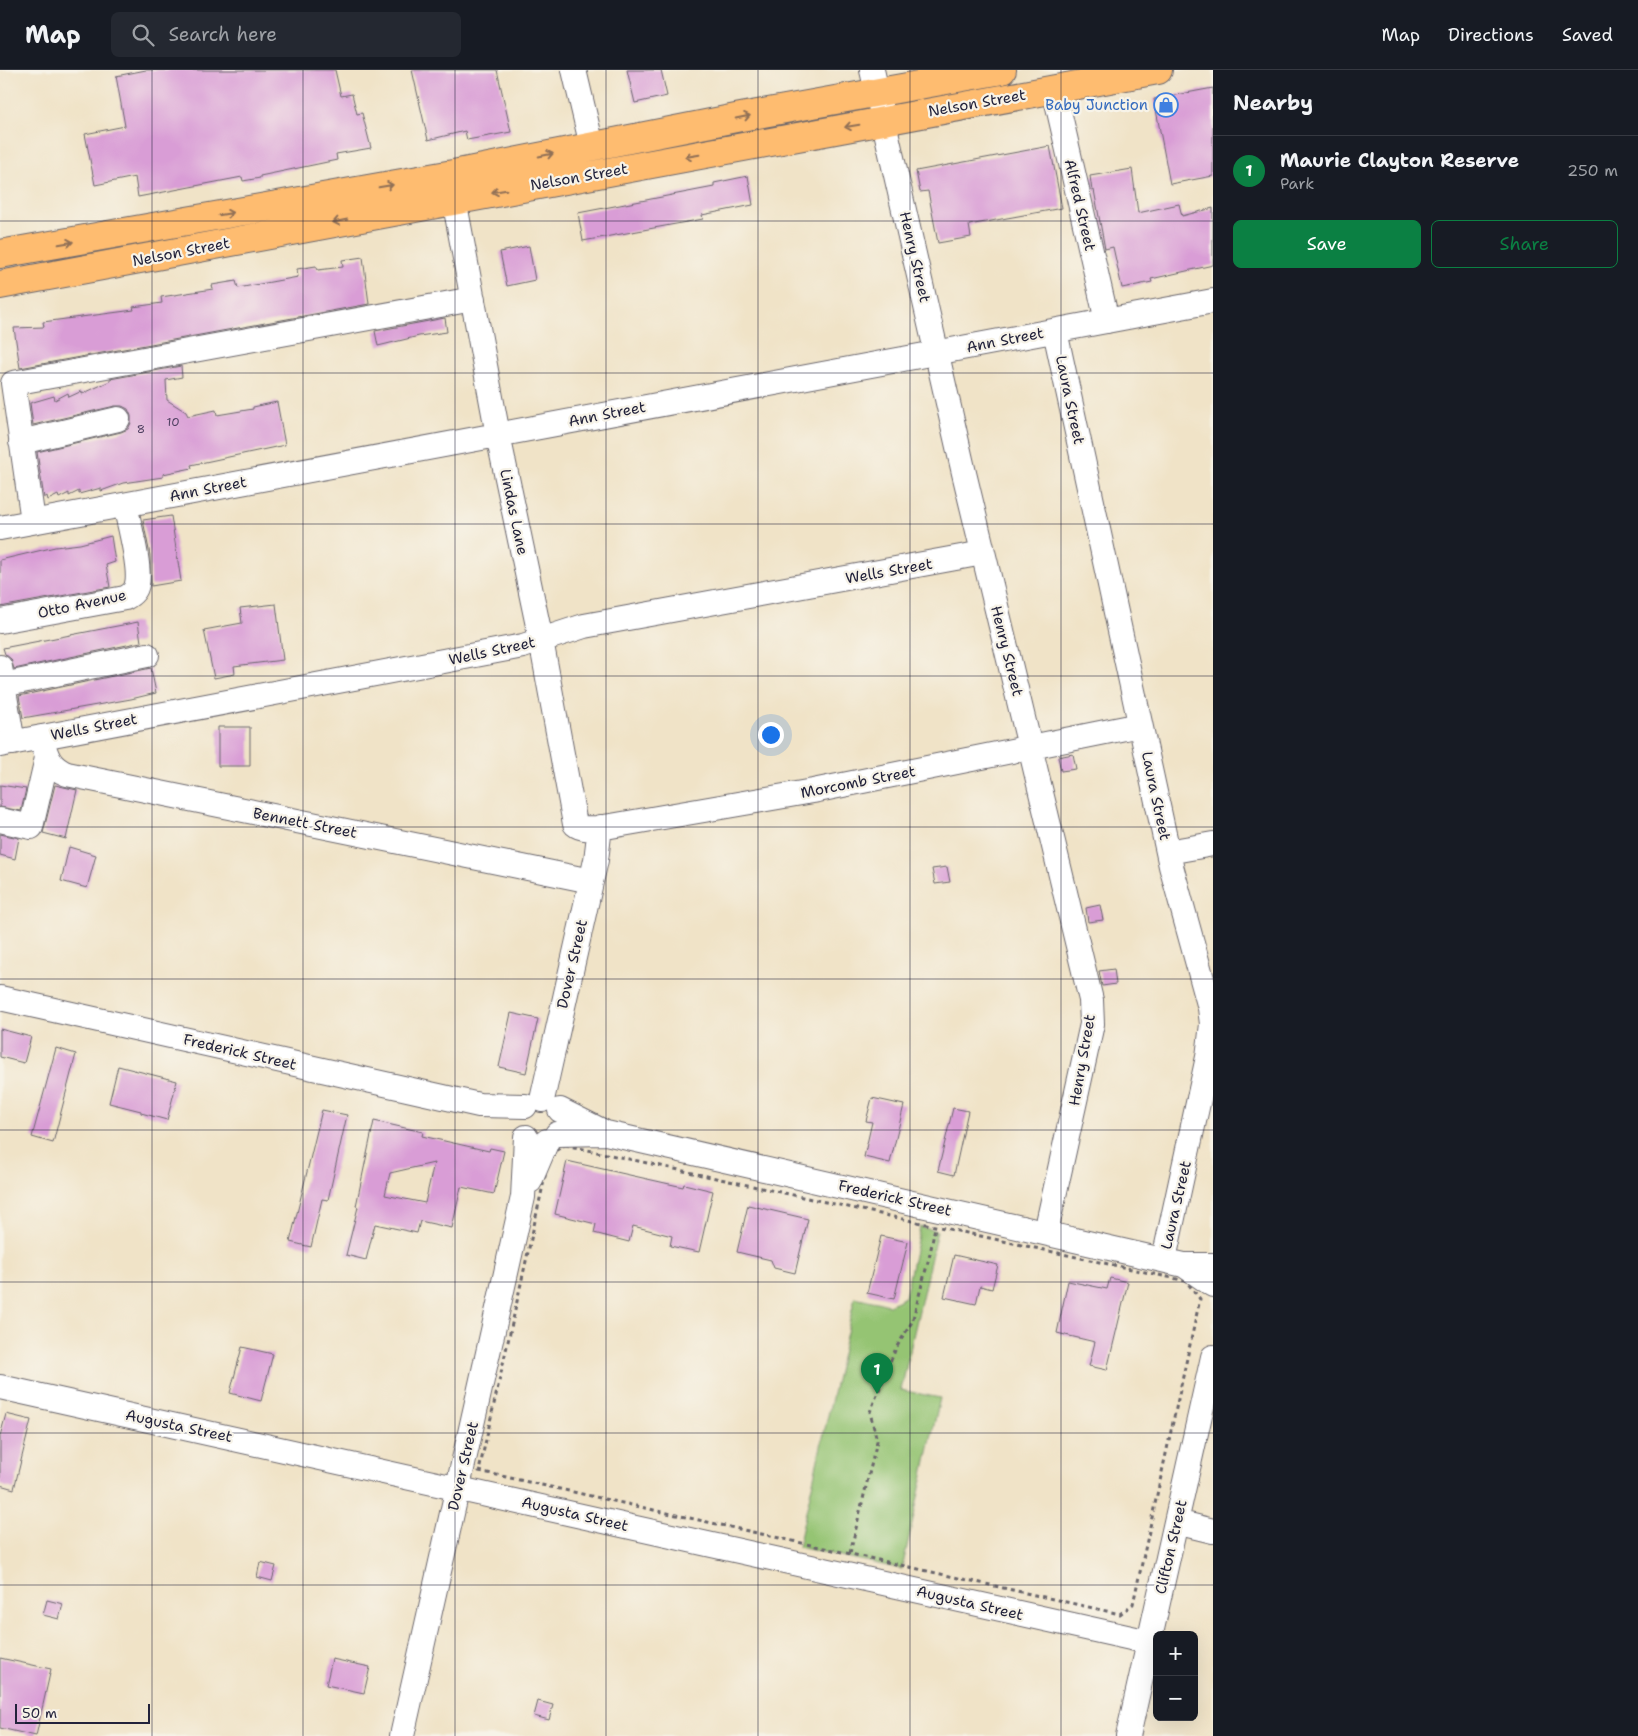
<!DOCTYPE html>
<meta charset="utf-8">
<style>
:root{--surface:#171b24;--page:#242831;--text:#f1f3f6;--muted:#9ea1a6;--line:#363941;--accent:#0b8043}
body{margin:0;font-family:"Shantell Sans",sans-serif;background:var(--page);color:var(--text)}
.controls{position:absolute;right:15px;bottom:15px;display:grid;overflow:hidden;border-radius:8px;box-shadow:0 5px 20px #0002}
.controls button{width:45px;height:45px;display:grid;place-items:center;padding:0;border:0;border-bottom:1px solid var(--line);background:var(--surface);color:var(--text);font:25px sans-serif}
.scale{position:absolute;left:15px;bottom:12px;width:135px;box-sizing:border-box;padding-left:5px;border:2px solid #22223b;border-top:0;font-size:14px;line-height:18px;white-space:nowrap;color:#22223b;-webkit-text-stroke:4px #f7f3e8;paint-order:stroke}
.you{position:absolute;left:770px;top:664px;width:18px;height:18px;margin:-12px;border:4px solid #fff;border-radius:50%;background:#1a73e8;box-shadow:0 0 0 8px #1a73e833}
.badge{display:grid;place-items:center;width:32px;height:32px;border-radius:50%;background:var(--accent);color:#fff;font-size:16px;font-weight:700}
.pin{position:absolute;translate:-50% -41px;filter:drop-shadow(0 1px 2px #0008)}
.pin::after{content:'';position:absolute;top:26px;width:18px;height:15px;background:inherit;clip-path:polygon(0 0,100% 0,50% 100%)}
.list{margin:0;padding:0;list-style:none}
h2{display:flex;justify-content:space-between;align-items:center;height:65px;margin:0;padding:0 20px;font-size:21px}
h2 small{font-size:16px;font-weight:400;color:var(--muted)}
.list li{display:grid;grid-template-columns:32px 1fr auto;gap:15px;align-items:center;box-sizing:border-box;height:70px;padding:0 20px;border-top:1px solid var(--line)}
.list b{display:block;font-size:19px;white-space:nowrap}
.list p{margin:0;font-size:16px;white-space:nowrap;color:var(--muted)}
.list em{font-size:16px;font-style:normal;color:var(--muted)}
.actions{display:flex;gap:10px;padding:15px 20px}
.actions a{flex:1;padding:11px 0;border:1px solid var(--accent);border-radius:8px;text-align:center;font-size:18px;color:var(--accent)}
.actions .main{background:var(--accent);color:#fff}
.icon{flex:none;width:28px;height:28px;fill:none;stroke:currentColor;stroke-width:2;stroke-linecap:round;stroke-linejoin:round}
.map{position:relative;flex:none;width:1213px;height:1666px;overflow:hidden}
header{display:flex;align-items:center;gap:30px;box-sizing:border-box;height:70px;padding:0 25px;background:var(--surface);border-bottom:1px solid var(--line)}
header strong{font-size:24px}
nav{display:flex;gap:28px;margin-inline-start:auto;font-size:18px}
.search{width:350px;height:45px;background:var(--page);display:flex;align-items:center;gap:12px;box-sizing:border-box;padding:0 18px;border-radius:8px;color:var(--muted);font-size:19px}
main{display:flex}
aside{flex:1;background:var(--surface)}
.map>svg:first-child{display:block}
</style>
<header>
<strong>Map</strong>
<div class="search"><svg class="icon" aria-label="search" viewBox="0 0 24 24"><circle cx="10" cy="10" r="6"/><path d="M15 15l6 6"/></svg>Search here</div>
<nav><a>Map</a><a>Directions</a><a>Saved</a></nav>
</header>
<main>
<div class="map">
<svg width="1213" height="1666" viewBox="0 0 1213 1666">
<rect width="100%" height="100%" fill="#f7f3e8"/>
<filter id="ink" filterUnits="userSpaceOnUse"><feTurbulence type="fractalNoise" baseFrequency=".02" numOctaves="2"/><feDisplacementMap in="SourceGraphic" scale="10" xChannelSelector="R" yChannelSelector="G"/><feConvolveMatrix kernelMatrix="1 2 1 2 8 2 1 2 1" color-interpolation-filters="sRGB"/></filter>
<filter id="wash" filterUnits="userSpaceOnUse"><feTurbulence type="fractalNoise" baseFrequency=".0096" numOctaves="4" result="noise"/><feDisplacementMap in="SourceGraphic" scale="20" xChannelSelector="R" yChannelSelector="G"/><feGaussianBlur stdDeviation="1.12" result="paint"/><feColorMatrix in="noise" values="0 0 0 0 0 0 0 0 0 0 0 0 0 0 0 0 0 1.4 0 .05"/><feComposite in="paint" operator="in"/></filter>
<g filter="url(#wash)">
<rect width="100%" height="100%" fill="#f0e3c7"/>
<path fill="#95c473" stroke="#5c7357" d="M 920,1157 L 937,1161 L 901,1320 L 940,1328 L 902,1499 L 798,1477 L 855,1227 L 889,1235 L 905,1227 Z"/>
<g id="blocks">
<path fill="#d99dd6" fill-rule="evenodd" d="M 146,0 L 335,0 L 341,26 L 352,24 L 357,44 L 362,43 L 371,78 L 336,84 L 337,90 L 260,106 L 260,108 L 243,111 L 242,107 L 138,127 L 135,107 L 95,115 L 85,64 L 125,56 L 116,6 Z
M 412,0 L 497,0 L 511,62 L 467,70 L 465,61 L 428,70 Z
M 627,0 L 661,0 L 667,26 L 635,33 Z
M 1213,18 L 1213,106 L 1170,114 L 1154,29 Z
M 1050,76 L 1062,138 L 969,155 L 971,167 L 938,173 L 928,121 L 920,122 L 916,101 Z
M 1132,99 L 1138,143 L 1179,134 L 1182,146 L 1213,138 L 1213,195 L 1151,209 L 1152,212 L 1122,218 L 1113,177 L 1105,179 L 1094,120 L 1092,121 L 1090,106 Z
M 748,106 L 753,135 L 702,145 L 703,149 L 583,171 L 578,143 L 714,117 L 714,113 Z
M 529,176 L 535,210 L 507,216 L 500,182 Z
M 363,187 L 369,234 L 20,298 L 14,258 L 44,257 L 43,252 L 134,240 L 133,237 L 162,233 L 161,227 L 213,219 L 212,215 L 236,211 L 238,218 L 298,207 L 297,199 L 316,196 L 318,200 L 343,197 L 342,190 Z
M 445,248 L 447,262 L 419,266 L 378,276 L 375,261 Z
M 181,296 L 182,307 L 166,310 L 167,330 L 186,342 L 188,346 L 216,340 L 217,345 L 253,339 L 253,337 L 277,332 L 285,375 L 191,395 L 192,398 L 163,404 L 163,407 L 123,413 L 101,421 L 101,418 L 79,424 L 79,421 L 69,426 L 69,423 L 59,428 L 58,425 L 48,430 L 47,426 L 44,428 L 37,382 L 121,362 L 128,359 L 131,353 L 131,346 L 128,339 L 122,336 L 115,336 L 33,355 L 30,333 L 54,326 L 55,330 L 68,323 L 69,327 L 82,321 L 82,324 L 110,311 L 110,309 Z
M 171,446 L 181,511 L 151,516 L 150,485 L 143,450 Z
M 111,466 L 115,492 L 106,495 L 110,517 L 0,537 L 0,490 L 55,477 L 80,474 Z
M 276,534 L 283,590 L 234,596 L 235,604 L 214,608 L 204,560 L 242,553 L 240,538 Z
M 138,552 L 141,572 L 14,599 L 11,589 L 5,584 L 3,578 Z
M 151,598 L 156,623 L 131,629 L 23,648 L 19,626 Z
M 218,657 L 250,657 L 250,696 L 218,696 Z
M 1073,684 L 1076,699 L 1061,701 L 1058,687 Z
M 0,715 L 26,719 L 21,741 L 0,737 Z
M 55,715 L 77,720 L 66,769 L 43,763 Z
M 0,764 L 19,768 L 15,789 L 0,785 Z
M 69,777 L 96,785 L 87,818 L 61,811 Z
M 947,797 L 950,812 L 935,814 L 932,799 Z
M 1100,835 L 1103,850 L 1088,852 L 1086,838 Z
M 1114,899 L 1116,914 L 1102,916 L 1099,901 Z
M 511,943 L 538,949 L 526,1003 L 499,997 Z
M 0,959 L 31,967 L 24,993 L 0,987 Z
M 56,978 L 76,984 L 53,1073 L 32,1067 Z
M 118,996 L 177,1011 L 167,1050 L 141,1043 L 141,1041 L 109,1033 Z
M 872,1028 L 904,1035 L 890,1093 L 864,1087 L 872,1052 L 866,1051 Z
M 953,1038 L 968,1041 L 954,1105 L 938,1101 Z
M 322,1040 L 347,1045 L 328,1130 L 322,1129 L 311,1177 L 290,1172 Z
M 374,1051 L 423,1062 L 422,1066 L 489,1081 L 490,1078 L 504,1081 L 494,1124 L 461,1117 L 452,1158 L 420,1151 L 417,1163 L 375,1154 L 366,1190 L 346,1185 L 358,1137 L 356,1136 ZM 434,1093 L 425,1133 L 385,1125 L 390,1103 Z
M 567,1091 L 683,1117 L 684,1114 L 713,1121 L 699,1182 L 670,1176 L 672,1166 L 633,1156 L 629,1172 L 594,1163 L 596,1154 L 555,1144 Z
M 748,1135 L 808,1149 L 795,1203 L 774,1198 L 771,1190 L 737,1182 Z
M 881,1166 L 908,1172 L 894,1229 L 867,1223 Z
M 954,1185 L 998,1195 L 992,1219 L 980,1216 L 976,1234 L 944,1227 Z
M 1110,1208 L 1128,1212 L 1107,1300 L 1089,1296 L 1095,1272 L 1057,1263 L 1068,1211 L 1107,1219 Z
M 242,1277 L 273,1284 L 261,1331 L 230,1323 Z
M 6,1344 L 31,1350 L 14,1419 L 0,1415 L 0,1366 Z
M 260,1492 L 276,1496 L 272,1511 L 257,1507 Z
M 47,1530 L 63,1534 L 59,1549 L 43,1545 Z
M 0,1588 L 51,1599 L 36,1666 L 0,1658 Z
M 332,1589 L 370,1597 L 364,1623 L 326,1615 Z
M 538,1631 L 553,1635 L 549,1650 L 534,1646 Z"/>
</g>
</g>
<g filter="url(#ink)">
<use href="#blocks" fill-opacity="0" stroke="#6a666c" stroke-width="1"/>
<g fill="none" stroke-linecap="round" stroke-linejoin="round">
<g stroke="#6a666c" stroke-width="26">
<path id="minor" d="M 574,0 L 592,76
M 872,0 L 964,403 L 1091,930 L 1092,954 L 1046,1162
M 1054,19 L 1107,251
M 454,129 L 498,365 L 541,570 L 575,754 C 584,762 600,757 611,756 L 813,721 L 1140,655
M 1055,261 L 1171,796 L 1210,938 L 1212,954 L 1208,987 L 1164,1189
M 21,372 L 118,349
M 33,451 L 13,313 L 473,229
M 0,458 L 1213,231
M 0,551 L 125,528 C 131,525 136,521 137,514 C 141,497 129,454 125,435
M 0,597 L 13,673
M 3,615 L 147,585
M 41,667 C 46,685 49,697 67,704 L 591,811
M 0,675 L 523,576 L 584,556 L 983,483
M 0,750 L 31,757 L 47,688
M 1168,782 L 1213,774
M 0,928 L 479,1035 L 525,1036
M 542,1030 L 596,790 L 600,757
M 560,1040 L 602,1061
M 557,1064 L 606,1063 L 1184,1195 L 1213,1195
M 530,1111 L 547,1071
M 1184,1195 L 1213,1215
M 0,1317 L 1149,1572
M 1176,1452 L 1213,1461
M 402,1666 L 523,1127 L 526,1067
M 1128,1666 L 1213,1287"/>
</g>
<g stroke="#6a666c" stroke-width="30">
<path id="major" d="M 0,184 L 453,104 L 741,47 L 1002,0
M 0,215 L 1158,0"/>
</g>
<path stroke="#6a666c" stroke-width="3" stroke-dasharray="4 4" stroke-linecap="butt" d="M 565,1075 L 1186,1211 L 1200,1229 L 1133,1534 L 1120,1544 L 479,1401 L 550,1084 Z
M 850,1483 L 877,1371 L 870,1342 L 896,1278 L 912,1252 L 930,1184 L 935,1157"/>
<use href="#minor" stroke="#fff" stroke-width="24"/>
<use href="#major" stroke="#febc70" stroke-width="28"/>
</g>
<defs><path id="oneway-shaft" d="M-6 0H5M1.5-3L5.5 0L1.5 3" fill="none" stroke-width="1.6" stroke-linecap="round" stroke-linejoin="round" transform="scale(1.25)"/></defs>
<g stroke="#906f56">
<use href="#oneway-shaft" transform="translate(743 47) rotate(-11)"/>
<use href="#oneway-shaft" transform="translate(852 56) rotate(170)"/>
<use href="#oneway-shaft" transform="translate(546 85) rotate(-11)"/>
<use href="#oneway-shaft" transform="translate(692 86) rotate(170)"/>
<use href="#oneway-shaft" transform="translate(386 116) rotate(-10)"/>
<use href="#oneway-shaft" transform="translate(499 121) rotate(170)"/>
<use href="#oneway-shaft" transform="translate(226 144) rotate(-10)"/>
<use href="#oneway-shaft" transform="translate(340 151) rotate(169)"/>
<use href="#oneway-shaft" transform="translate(66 173) rotate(-10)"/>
</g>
</g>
<path fill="none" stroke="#22223b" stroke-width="1" stroke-opacity="0.55" d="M 152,0 L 152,1666M 303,0 L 303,1666M 455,0 L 455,1666M 606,0 L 606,1666M 758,0 L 758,1666M 910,0 L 910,1666M 1061,0 L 1061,1666M 0,151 L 1213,151M 0,303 L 1213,303M 0,454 L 1213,454M 0,606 L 1213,606M 0,757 L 1213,757M 0,909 L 1213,909M 0,1060 L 1213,1060M 0,1212 L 1213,1212M 0,1363 L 1213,1363M 0,1515 L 1213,1515"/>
<defs>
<g id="shop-ring" transform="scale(1.25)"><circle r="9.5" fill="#f7f3e8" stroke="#3f7fe0" stroke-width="1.5"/><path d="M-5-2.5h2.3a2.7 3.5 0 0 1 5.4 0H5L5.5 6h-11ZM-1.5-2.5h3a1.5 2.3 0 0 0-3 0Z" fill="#3f7fe0"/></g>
</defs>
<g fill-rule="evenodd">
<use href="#shop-ring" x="1166" y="35"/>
</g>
<g text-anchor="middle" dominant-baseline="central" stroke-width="4.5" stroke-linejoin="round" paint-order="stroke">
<g font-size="12" fill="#504162">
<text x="173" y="352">10</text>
<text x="141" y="359">8</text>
</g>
<g font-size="15" fill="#22223b" stroke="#f7f3e8">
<text transform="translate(977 33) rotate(-10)">Nelson Street</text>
<text transform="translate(579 107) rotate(-10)">Nelson Street</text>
<text transform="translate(1080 135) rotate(77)">Alfred Street</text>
<text transform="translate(181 182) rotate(-11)">Nelson Street</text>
<text transform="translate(915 187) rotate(77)">Henry Street</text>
<text transform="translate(1005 270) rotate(-11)">Ann Street</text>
<text transform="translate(1070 330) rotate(78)">Laura Street</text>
<text transform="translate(607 344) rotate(-11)">Ann Street</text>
<text transform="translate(208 419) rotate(-11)">Ann Street</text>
<text transform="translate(514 442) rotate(78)">Lindas Lane</text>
<text transform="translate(889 501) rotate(-10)">Wells Street</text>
<text transform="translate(82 534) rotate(-12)">Otto Avenue</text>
<text transform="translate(492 581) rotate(-12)">Wells Street</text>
<text transform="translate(1007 581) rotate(76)">Henry Street</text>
<text transform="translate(94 657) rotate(-11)">Wells Street</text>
<text transform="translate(858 712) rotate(-11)">Morcomb Street</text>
<text transform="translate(1156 726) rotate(78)">Laura Street</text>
<text transform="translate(305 753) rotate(11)">Bennett Street</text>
<text transform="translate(572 894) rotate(-77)">Dover Street</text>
<text transform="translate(240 982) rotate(13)">Frederick Street</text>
<text transform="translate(1082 990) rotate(-80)">Henry Street</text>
<text transform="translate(895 1128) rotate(13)">Frederick Street</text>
<text transform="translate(1176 1135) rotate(-77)">Laura Street</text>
<text transform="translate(179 1356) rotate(12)">Augusta Street</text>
<text transform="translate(463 1396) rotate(-77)">Dover Street</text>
<text transform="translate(575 1444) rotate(13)">Augusta Street</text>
<text transform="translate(1171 1477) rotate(-77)">Clifton Street</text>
<text transform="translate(970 1533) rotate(13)">Augusta Street</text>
</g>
<g font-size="15" fill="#366cbe" stroke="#f7f3e8" text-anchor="end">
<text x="1148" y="35">Baby Junction</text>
</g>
</g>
</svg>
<div class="controls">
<button>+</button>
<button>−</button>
</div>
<div class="scale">50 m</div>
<div class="you"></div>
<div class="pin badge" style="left:877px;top:1324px">1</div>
</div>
<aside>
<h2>Nearby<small></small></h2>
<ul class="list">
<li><span class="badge">1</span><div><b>Maurie Clayton Reserve</b><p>Park</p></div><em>250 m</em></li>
</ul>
<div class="actions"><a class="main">Save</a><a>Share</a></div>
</aside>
</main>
